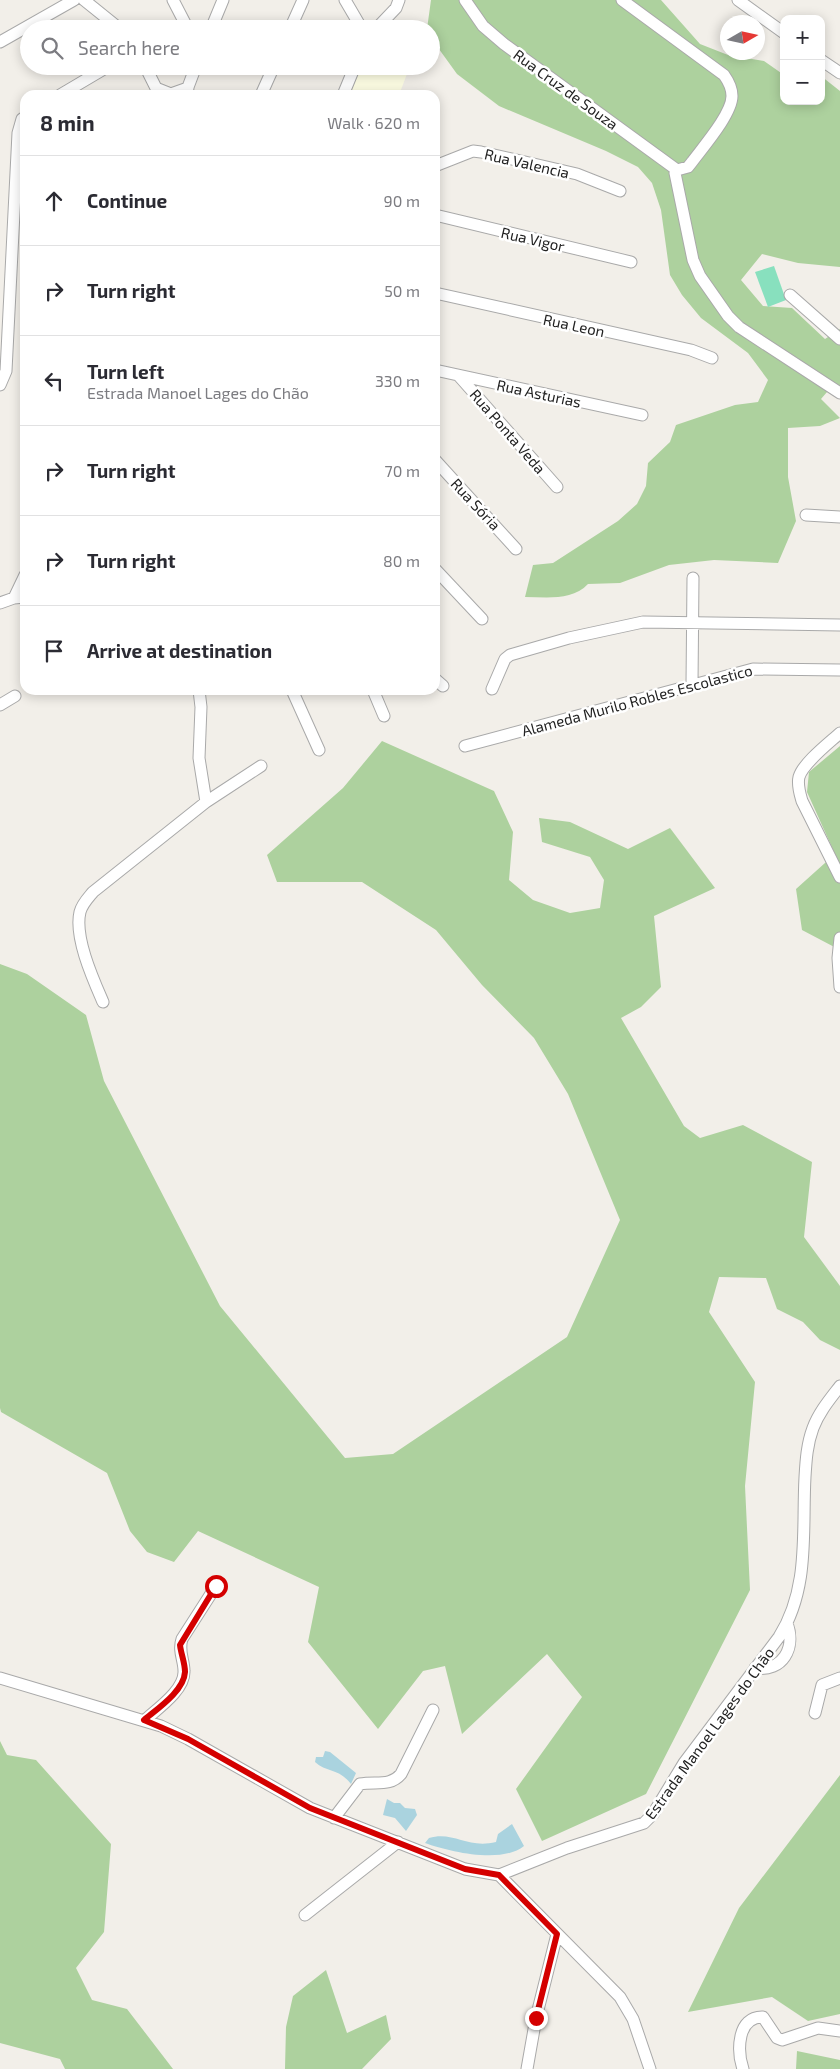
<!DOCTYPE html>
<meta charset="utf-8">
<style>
:root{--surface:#fff;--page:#f7f7f7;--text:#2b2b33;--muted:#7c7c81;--line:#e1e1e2}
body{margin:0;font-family:"Exo 2",sans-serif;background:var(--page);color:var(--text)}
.controls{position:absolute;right:15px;top:15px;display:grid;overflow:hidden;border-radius:10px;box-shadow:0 2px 12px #0003}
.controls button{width:45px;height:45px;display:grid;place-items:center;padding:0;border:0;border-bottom:1px solid var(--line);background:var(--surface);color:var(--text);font:25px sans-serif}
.compass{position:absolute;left:720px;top:15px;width:45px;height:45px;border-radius:50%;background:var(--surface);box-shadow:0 2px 12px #0003;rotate:81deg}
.stop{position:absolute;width:15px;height:15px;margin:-11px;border:4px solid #d40000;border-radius:50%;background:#fff}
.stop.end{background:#d40000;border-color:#fff;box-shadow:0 1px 5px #0008}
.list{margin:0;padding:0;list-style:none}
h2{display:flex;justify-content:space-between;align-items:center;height:65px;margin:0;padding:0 20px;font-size:21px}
h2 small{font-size:16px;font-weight:400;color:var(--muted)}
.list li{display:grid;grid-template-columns:32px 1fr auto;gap:15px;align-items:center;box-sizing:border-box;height:90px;padding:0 20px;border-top:1px solid var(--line)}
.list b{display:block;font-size:19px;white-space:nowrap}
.list p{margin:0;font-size:16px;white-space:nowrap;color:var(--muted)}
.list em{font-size:16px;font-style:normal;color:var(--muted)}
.icon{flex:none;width:28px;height:28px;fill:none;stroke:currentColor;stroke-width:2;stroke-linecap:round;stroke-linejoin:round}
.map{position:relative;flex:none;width:840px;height:2069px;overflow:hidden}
.search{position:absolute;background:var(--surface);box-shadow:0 2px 12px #0003;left:20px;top:20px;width:420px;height:55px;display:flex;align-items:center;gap:12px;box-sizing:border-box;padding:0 18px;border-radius:28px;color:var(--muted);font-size:19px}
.panel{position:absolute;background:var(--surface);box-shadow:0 2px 12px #0003;left:20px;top:90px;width:420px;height:605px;border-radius:15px}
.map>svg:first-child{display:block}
</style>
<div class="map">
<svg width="840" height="2069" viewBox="0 0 840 2069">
<rect width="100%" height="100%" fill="#f2efe9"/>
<path fill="#ffffe5" d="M 361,66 L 410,66 L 399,95 L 350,95 Z"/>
<path fill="#add19e" d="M 431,0 L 661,0 L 700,44 L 728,55 L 764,61 L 784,75 L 784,101 L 821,101 L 821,76 L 840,91 L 840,267 L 798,263 L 762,254 L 741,280 L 763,306 L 792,308 L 825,339 L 840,329 L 840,386 L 833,385 L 821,399 L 840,418 L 820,426 L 788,428 L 788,477 L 796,521 L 778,563 L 714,560 L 669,565 L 620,583 L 588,584 C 572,601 547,597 525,597 L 533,565 L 553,563 L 618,521 L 637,504 L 646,486 L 648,463 L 670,442 L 676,425 L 735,405 L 758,402 L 768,380 L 748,353 L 701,318 L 682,295 L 670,275 L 661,210 L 652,183 L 638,167 L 606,151 L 499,106 L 457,74 L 431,38 L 431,29 L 427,29 Z
M 382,741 L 494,791 L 513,832 L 509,880 L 533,900 L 570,913 L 600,908 L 604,880 L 590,857 L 542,842 L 539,818 L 570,822 L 628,849 L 670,828 L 715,888 L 654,916 L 661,987 L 641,1007 L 621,1018 L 684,1126 L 700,1138 L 743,1125 L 812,1162 L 804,1237 L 840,1286 L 840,1350 L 820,1340 L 803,1322 L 777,1309 L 766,1278 L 719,1277 L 709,1312 L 755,1382 L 745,1486 L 750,1590 L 646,1794 L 542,1841 L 516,1789 L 582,1697 L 547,1654 L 462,1734 L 445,1666 L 423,1671 L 378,1729 L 308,1642 L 319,1587 L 198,1531 L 174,1562 L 147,1552 L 130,1531 L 107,1473 L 1,1412 L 0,1408 L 0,964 L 27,974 L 86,1015 L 104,1081 L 220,1306 L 345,1458 L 393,1454 L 567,1337 L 620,1220 L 568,1094 L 534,1038 L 482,985 L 436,930 L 362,882 L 277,882 L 267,855 L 343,788 Z
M 840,746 L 840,950 L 802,930 L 796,889 L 835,854 L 807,792 L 809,772 Z
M 0,1741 L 7,1755 L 36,1760 L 111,1844 L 104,1932 L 76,1968 L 92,2000 L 127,2009 L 173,2069 L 65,2069 L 60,2059 L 0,2043 Z
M 840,1775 L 840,2014 L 808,2021 L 772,1997 L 688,2012 L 739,1908 Z
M 326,1970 L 347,2033 L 386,2015 L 391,2039 L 362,2069 L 285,2069 L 286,2027 L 293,1996 Z
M 797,2051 L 840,2060 L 840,2069 L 796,2069 Z"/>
<path fill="#88e0be" d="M 774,266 L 786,300 L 768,307 L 755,272 Z"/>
<path fill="#aad3df" d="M 325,1751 L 330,1752 L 356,1773 L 351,1784 C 339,1768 327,1773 315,1762 L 316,1757 L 323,1757 Z
M 387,1799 L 394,1803 L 400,1803 L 405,1808 L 415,1809 L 417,1815 L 406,1831 L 395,1818 L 383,1815 Z
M 512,1824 L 524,1846 C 502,1864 450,1852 425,1843 L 429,1838 C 454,1831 467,1849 496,1842 L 498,1834 Z"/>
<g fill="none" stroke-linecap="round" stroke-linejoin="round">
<g stroke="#a9a9a9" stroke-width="13">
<path id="minor" d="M 84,0 L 120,29
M 173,0 L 188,29
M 345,0 L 362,29
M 465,0 L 483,26 L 504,44 L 677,170
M 622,0 L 724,75 C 729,82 732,88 732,96 C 732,114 703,147 692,162 L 688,167 L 677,170 L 675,173 L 693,260 L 700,276 L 728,316 L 739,327 L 840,393
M 738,0 L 784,33
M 211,29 L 223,0
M 290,29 L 303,0
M 376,29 L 396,8 L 399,0
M 0,42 L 74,0
M 821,60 L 840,73
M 145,66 L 159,94
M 156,88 L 171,94 L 188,88
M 60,95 L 109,66
M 185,95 L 196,66
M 261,95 L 274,66
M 343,95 L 355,66
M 435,166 L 473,151 L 481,152 L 577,174 L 620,191
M 435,215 L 631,262
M 435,293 L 691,350 L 712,358
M 790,295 L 840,339
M 435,370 L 642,415
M 459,376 L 557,487
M 0,385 L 6,371 L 18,133 L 22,119 L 25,117
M 435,460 L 516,549
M 806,515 L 840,517
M 435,569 L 482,619
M 14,598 L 25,575
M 0,603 L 14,598 L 25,597
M 435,679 L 443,686
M 692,684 L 693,578
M 492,689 L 505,659 L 510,655 L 569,638 L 643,622 L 840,625
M 199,690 L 201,707 L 199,758 L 206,802
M 292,690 L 319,750
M 373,690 L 384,716
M 0,705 L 15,696
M 840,733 C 829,743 803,763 799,777 C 797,785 800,794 802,801 L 840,877
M 465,746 L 753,669 L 840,670
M 840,938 L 838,958 L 840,987
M 103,1002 C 93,979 74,937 80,912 C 82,904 88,898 93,892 L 206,802 L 261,766
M 755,1668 C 783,1672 796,1648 787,1623
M 0,1678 L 161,1726 L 188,1739 L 310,1808 L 465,1869 L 499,1875 L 567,1848 L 644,1823 L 653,1814 L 684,1763 L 779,1637 C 810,1588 802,1531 805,1477 C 806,1460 807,1444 813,1428 C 819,1412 830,1399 840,1386
M 815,1713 L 822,1685 L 840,1678
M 145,1720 C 157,1709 185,1690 184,1671 C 184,1660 178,1651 182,1639 L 216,1586
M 334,1818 L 360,1784 C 376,1781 390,1787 401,1774 L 433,1710
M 499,1875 L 620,1997 L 633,2019 L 650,2069
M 305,1915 L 398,1842
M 527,2069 L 536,2018 L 557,1934
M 743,2069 C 737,2051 737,2016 763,2017 L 777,2038 L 782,2040 L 818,2028 L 840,2031"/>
</g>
<use href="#minor" stroke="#fff" stroke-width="11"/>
</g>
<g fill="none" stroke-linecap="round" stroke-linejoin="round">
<path stroke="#d40000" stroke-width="6" d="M 216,1586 L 180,1645 C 181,1654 185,1663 185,1672 C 184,1691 157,1709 144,1720 L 188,1739 L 310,1808 L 465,1869 L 499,1875 L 557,1934 L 536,2018"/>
</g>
<g text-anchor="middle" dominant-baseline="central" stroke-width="5" stroke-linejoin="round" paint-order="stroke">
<g font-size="15" fill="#222" stroke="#fff">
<text transform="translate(566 89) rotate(36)">Rua Cruz de Souza</text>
<text transform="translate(527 163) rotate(13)">Rua Valencia</text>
<text transform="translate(533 239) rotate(13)">Rua Vigor</text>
<text transform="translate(574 325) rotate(12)">Rua Leon</text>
<text transform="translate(539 393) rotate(12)">Rua Asturias</text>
<text transform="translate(508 431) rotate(49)">Rua Ponta Veda</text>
<text transform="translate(476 504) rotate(47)">Rua Sória</text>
<text transform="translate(637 700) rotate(-15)">Alameda Murilo Robles Escolastico</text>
<text transform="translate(709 1733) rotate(-54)">Estrada Manoel Lages do Chão</text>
</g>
</g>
</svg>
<div class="controls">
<button>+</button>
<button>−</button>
</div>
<svg class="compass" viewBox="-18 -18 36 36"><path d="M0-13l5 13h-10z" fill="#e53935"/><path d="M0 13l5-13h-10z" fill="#7c7c81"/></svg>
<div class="stop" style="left:216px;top:1586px"></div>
<div class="stop end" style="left:536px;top:2018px"></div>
<div class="search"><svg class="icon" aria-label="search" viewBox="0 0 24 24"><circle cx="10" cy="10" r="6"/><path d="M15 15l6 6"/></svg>Search here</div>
<section class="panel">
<h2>8 min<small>Walk · 620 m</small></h2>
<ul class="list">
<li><svg class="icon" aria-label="ahead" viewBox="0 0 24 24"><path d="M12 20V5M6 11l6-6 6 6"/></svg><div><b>Continue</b></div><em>90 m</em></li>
<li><svg class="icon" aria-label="right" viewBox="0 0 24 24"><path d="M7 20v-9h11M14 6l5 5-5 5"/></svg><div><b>Turn right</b></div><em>50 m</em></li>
<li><svg class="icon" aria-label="left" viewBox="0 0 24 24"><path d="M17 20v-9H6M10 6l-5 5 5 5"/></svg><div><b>Turn left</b><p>Estrada Manoel Lages do Chão</p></div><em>330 m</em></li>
<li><svg class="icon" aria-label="right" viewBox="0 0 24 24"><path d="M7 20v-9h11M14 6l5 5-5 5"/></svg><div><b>Turn right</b></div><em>70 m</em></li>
<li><svg class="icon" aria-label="right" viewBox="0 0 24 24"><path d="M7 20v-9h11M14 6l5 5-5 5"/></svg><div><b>Turn right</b></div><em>80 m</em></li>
<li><svg class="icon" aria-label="arrive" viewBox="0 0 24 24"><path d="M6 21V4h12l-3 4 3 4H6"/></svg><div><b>Arrive at destination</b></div></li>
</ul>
</section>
</div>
